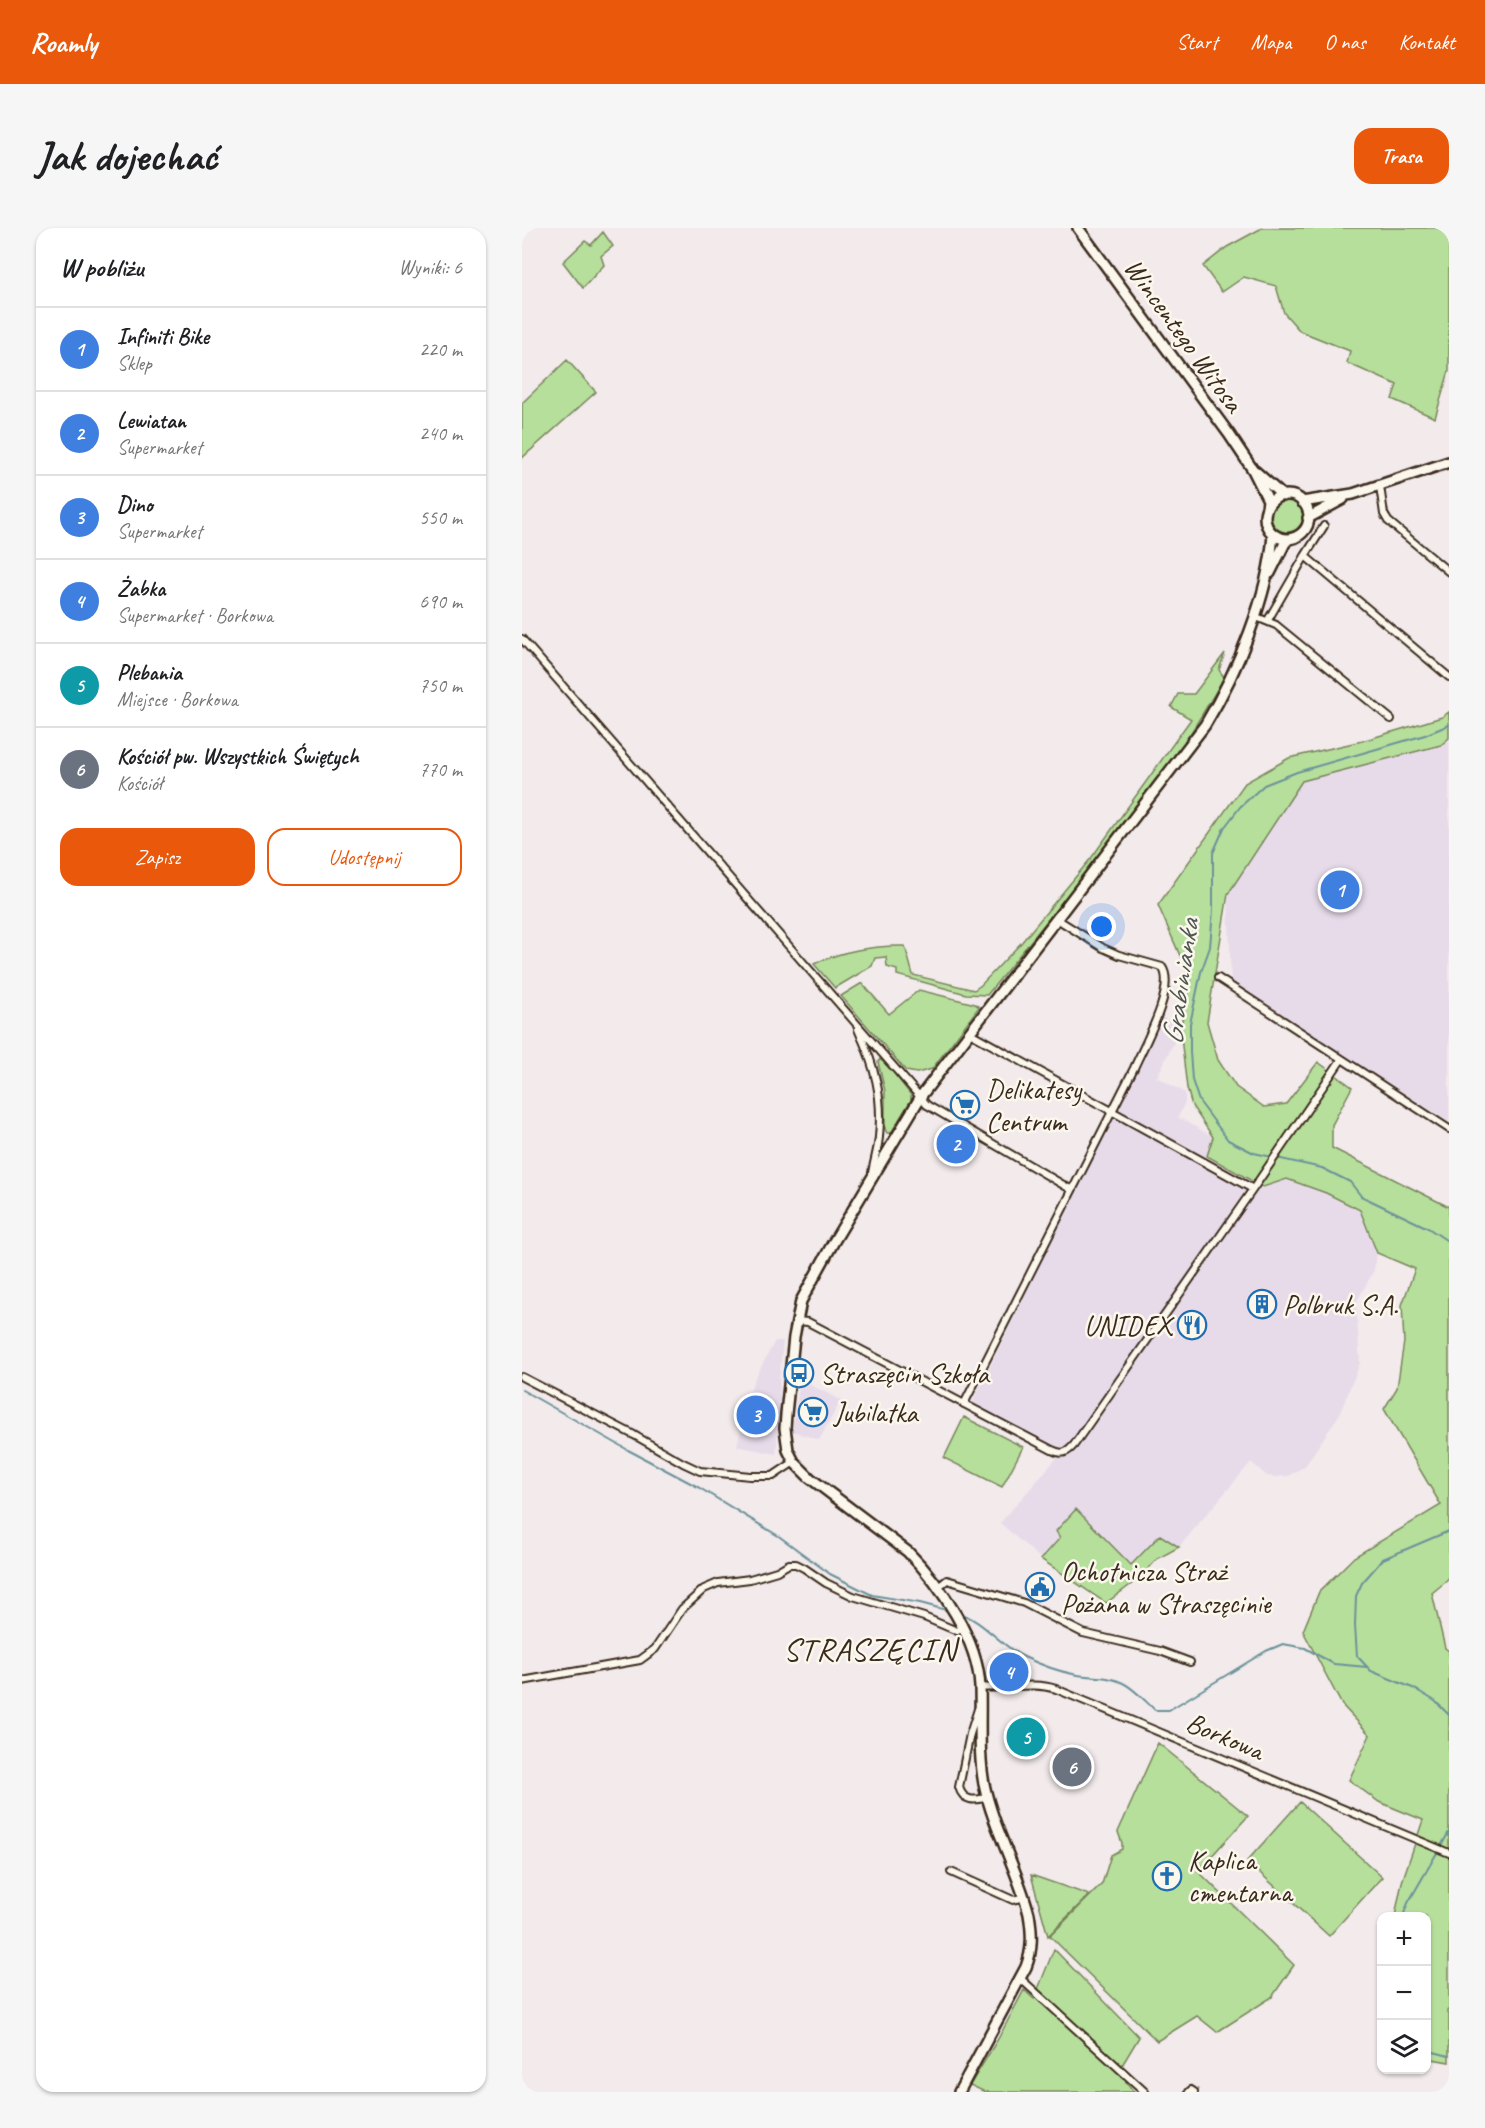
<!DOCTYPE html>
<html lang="pl">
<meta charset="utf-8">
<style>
:root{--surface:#fff;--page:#f6f6f6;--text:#202124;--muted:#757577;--line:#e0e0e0;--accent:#ea580c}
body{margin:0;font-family:Caveat,sans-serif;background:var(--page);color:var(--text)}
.controls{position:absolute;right:18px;bottom:18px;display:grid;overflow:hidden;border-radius:12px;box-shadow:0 2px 4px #0004}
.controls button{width:54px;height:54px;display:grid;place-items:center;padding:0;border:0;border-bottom:2px solid var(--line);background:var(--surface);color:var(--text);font:30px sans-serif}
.you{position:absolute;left:580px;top:699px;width:21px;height:21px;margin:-15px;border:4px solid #fff;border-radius:50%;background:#1a73e8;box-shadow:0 0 0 9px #1a73e833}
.badge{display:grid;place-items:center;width:39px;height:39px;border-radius:50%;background:var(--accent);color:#fff;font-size:20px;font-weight:700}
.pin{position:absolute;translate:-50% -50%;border:3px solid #fff;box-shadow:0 2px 6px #0006}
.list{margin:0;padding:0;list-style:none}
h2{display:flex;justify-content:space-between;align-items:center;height:78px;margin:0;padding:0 24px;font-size:26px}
h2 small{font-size:20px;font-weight:400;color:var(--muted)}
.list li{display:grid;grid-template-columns:39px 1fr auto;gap:18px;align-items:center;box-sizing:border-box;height:84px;padding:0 24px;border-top:2px solid var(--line)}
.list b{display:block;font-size:22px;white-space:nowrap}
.list p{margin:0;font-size:20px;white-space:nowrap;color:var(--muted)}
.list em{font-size:20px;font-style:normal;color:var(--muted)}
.actions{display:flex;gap:12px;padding:18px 24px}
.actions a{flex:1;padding:14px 0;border:2px solid var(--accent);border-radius:18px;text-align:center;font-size:21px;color:var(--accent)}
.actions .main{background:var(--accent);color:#fff}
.icon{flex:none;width:33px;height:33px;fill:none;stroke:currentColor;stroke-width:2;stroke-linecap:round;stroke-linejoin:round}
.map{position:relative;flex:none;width:927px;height:1864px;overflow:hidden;border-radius:18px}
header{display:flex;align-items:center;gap:36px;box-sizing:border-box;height:84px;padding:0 30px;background:var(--accent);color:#fff}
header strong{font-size:28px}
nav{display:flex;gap:33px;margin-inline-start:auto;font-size:21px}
.intro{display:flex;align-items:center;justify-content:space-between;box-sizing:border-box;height:144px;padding:0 36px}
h1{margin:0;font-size:42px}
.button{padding:15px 27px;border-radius:18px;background:var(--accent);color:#fff;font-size:21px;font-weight:700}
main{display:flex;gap:36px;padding:0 36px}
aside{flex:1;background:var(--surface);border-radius:18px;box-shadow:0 2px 4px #0004}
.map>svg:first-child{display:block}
</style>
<header>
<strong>Roamly</strong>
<nav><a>Start</a><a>Mapa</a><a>O nas</a><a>Kontakt</a></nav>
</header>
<div class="intro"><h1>Jak dojechać</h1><a class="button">Trasa</a></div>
<main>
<aside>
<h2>W pobliżu<small>Wyniki: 6</small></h2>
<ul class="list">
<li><span class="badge" style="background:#3f7fe0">1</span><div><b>Infiniti Bike</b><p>Sklep</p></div><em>220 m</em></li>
<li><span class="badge" style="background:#3f7fe0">2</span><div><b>Lewiatan</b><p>Supermarket</p></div><em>240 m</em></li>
<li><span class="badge" style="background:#3f7fe0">3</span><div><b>Dino</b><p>Supermarket</p></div><em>550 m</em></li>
<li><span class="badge" style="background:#3f7fe0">4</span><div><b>Żabka</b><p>Supermarket · Borkowa</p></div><em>690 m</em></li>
<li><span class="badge" style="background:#0f9aa8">5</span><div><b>Plebania</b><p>Miejsce · Borkowa</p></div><em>750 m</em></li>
<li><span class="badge" style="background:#6b7280">6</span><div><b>Kościół pw. Wszystkich Świętych</b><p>Kościół</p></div><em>770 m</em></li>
</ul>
<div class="actions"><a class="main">Zapisz</a><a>Udostępnij</a></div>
</aside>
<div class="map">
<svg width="927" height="1864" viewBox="0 0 927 1864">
<rect width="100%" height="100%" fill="#f2eaeb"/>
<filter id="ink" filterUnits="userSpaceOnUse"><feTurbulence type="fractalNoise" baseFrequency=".0167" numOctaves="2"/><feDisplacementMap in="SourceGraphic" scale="12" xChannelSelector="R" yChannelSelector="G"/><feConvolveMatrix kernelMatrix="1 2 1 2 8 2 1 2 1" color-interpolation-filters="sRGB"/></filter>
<g filter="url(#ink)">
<path fill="#e7dbea" d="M 927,510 L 927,894 L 709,755 L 706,666 L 780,553 L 919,517 Z
M 640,789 L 658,801 L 635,849 L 663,865 L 663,874 L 656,889 L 765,951 L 804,965 L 838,983 L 855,1025 L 852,1042 L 834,1075 L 838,1135 L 817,1187 L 783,1238 L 766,1248 L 751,1249 L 745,1248 L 729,1234 L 657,1319 L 638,1308 L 609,1337 L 538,1310 L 519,1331 L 478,1295 L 534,1231 L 534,1220 L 450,1175 Z
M 253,1113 L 261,1113 L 257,1151 L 258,1171 L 254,1226 L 215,1218 L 231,1154 Z
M 278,1152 L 319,1172 L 297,1212 L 270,1203 Z"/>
<path fill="#b6df9b" stroke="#78845c" stroke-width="1.5" d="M 740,0 L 927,0 L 927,143 L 913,190 L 870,171 L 875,157 L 825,135 L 828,123 L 778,103 L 762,85 L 754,58 L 722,49 L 700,64 L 681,38 L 705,19 Z
M 81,4 L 91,18 L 79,28 L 82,37 L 61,60 L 41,34 L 63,13 L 69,17 Z
M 45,132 L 74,164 L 0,230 L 0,175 Z
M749 288a16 16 0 1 1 32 0a16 16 0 1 1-32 0Z
M 703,425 L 697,442 L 702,449 L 701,452 L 664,513 L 665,514 L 593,609 L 465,767 L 444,766 L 375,747 L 375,742 L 365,739 L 364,729 L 353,730 L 350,738 L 313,760 L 292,736 C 318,723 355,717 383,718 L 391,747 L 452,762 L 459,757 L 499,715 L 570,629 L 669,491 L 649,479 L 656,466 L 672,466 Z
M 927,484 L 927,510 L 919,517 L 780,553 L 706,666 L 685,794 L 696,832 L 714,859 L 742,879 L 764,876 L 796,834 L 830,859 L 810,897 L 810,920 L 927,979 L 927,1351 L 910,1365 L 923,1420 L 927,1423 L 927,1781 L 925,1783 L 927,1787 L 927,1834 L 905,1830 L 904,1688 L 873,1688 L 880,1654 L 901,1592 L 857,1574 L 827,1552 L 848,1507 L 820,1477 L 781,1403 L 797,1364 L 832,1329 L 919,1277 L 862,1181 L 875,1160 L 882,1114 L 880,1077 L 893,1041 L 855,1025 L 838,982 L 804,965 L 765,951 L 741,959 L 685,928 L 691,909 L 670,878 L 665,860 L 658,801 L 669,753 L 636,677 L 723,555 L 767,530 L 840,513 L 920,489 Z
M 340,755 L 367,786 L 397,762 L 453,776 L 457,779 L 410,841 L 395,845 L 384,843 L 319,768 Z
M 358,831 L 370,843 L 389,867 L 389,872 L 369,905 L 365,905 L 363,901 L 363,863 L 356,834 Z
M 442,1189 L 501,1219 L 480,1259 L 422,1230 Z
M 554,1281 L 609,1337 L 638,1307 L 657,1319 L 635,1331 L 619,1349 L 584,1375 L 519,1331 L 538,1310 L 534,1303 Z
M 636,1515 L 726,1588 L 676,1643 L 772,1737 L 750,1769 L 695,1804 L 675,1788 L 635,1813 L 528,1708 L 580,1656 L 589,1627 L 600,1621 L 600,1615 L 596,1604 Z
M 778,1574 L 860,1649 L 807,1708 L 725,1633 Z
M 509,1647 L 567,1667 L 526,1708 Z
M 532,1721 L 617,1809 L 596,1844 L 612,1864 L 463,1864 L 448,1857 L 476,1811 L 502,1762 L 512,1771 Z"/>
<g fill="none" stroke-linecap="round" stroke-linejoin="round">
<path stroke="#6c929a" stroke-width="2" d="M 927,497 L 903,507 L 775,544 L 742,557 L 718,579 L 702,600 L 691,625 L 691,682 L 688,719 L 679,744 L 668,796 L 668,824 L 670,852 L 677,873 L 706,912 L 732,925 L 800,940 L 828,954 L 839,968 L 906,1000 L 927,1014
M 0,1162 L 106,1222 L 176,1259 L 258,1309 L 308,1346 L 350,1367 L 398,1375 L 428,1383
M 927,1303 L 861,1331 L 840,1355 L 834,1368 L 833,1397 L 835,1428 L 849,1443 L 893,1461 L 913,1473 L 927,1487
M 436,1385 C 462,1392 478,1418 502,1429 C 517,1436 535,1443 551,1446 C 567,1450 586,1447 601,1455 C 613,1461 623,1473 633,1482 L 647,1482 L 744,1423 L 761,1416 L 783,1420 L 812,1436 L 845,1439
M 881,1688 L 886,1675 L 927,1604
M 904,1822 L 927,1828"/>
<g stroke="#3b2a1e" stroke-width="10">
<path id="street" d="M 858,258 L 862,286 L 866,293 L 927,344
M 783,328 L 927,449
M 732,388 L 754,397 L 869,491
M 746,392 L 783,328 L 802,298
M 0,411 L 405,877 L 550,962
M 696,750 L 927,901
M 336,801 C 353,839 361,867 357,909 C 356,921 352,933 350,945
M 448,805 L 731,961 L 819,832
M 274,1093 L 286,1094 L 530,1222 C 540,1227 545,1225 552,1217 L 731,961
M 0,1149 L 112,1207 L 161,1235 L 178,1243 L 228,1248 L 251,1248 L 272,1234
M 442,1176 L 612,840 C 621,819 655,759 640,739 L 597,727 L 581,720 L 535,691
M 415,1360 L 425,1352 L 502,1375 L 561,1405 L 638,1423 L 668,1434
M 0,1453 L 118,1432 L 133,1421 L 160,1381 L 182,1361 L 196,1355 L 228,1351 L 255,1343 L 267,1336 L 274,1336 L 282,1340 L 304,1355 L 331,1368 L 402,1389 L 435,1403 L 442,1400
M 458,1459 C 484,1462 508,1453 534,1461 L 927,1625
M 456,1481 L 448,1506 L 437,1559 C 441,1574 453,1573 466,1569
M 429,1644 L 491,1672 L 503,1669
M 499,1751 L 623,1864
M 667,1864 L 669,1862 L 672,1864"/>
</g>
<g stroke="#3b2a1e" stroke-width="14">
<path id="secondary" d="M 556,0 L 707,206 L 731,242 L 746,272 L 745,280
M 733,243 L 761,268
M743 289a22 22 0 1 1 44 0a22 22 0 1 1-44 0Z
M 780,274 L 831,266 L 927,234
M 786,290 L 821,271
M 748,345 L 763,315 L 767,311
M 437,1864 L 504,1739 C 511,1721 510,1704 507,1686 C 496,1642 471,1600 462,1556 C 456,1524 459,1491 458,1459 C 456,1412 419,1357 386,1324 L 288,1250 L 272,1234 L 266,1222 L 263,1200 L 264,1186 L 272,1109 L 279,1073 L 311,1015 L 399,868 L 683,497 C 715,444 747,367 751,306"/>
</g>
<use href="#street" stroke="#fbf7ec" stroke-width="6"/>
<use href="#secondary" stroke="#fbf7ec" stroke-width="9"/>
</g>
</g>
<defs>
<g id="supermarket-ring" transform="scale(1.5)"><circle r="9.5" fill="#fbf7ec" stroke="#1f6fb2" stroke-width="1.5"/><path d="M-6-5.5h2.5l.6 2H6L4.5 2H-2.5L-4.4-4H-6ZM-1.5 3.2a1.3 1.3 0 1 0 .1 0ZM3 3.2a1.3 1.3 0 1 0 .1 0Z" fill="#1f6fb2"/></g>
<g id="building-ring" transform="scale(1.5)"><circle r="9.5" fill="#fbf7ec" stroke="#1f6fb2" stroke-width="1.5"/><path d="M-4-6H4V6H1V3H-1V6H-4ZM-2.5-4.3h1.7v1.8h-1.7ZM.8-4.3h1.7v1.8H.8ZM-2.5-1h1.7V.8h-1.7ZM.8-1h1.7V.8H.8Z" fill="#1f6fb2"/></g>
<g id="restaurant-ring" transform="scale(1.5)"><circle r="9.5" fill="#fbf7ec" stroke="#1f6fb2" stroke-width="1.5"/><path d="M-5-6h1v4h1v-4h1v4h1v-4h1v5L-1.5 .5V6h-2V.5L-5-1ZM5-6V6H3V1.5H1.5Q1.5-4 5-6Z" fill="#1f6fb2"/></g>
<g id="bus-ring" transform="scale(1.5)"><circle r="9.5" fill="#fbf7ec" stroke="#1f6fb2" stroke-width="1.5"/><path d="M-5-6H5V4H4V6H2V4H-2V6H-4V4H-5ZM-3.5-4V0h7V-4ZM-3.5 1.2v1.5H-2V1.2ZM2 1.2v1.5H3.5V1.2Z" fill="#1f6fb2"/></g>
<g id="civic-ring" transform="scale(1.5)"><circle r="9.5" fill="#fbf7ec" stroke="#1f6fb2" stroke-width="1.5"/><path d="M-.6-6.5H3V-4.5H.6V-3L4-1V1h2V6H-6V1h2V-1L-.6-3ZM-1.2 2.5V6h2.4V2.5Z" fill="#1f6fb2"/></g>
<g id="church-ring" transform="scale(1.5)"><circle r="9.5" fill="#fbf7ec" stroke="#1f6fb2" stroke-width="1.5"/><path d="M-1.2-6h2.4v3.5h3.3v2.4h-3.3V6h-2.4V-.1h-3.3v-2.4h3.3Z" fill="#1f6fb2"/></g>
</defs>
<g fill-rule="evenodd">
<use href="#supermarket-ring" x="443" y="877"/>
<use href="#building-ring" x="740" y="1076"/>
<use href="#restaurant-ring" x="670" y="1097"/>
<use href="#bus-ring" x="277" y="1145"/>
<use href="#supermarket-ring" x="291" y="1184"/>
<use href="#civic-ring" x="518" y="1359"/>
<use href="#church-ring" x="645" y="1648"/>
</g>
<g text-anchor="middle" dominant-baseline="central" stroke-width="5" stroke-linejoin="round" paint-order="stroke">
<g font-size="28" fill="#3b2a1e" stroke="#fbf7ec">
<text transform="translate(662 107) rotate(54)">Wincentego Witosa</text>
<text transform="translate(703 1508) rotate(23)">Borkowa</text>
</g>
<g font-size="28" fill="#3b2a1e" stroke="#fbf7ec" text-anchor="start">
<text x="464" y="861">Delikatesy<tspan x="464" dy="32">Centrum</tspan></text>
<text x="761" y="1076">Polbruk S.A.</text>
<text x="649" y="1097" text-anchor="end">UNIDEX</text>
<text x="298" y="1145">Straszęcin Szkoła</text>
<text x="312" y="1184">Jubilatka</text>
<text x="539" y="1343">Ochotnicza Straż<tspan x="539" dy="32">Pożana w Straszęcinie</tspan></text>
<text x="666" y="1632">Kaplica<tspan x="666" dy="32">cmentarna</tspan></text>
</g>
<g font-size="30" font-style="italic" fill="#4f5552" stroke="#fbf7ec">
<text transform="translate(658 754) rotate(-82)">Grabinianka</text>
</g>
<g font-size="32" letter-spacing="1.5" fill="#3b2a1e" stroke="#fbf7ec">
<text x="348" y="1421">STRASZĘCIN</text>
</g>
</g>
</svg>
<div class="controls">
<button>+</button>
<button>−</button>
<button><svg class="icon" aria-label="layers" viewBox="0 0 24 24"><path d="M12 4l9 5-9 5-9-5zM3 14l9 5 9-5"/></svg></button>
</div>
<div class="you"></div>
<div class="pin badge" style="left:818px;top:662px;background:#3f7fe0">1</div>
<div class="pin badge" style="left:434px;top:916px;background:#3f7fe0">2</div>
<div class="pin badge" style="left:234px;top:1187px;background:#3f7fe0">3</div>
<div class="pin badge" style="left:487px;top:1444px;background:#3f7fe0">4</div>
<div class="pin badge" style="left:504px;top:1509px;background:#0f9aa8">5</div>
<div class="pin badge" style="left:550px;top:1539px;background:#6b7280">6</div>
</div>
</main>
